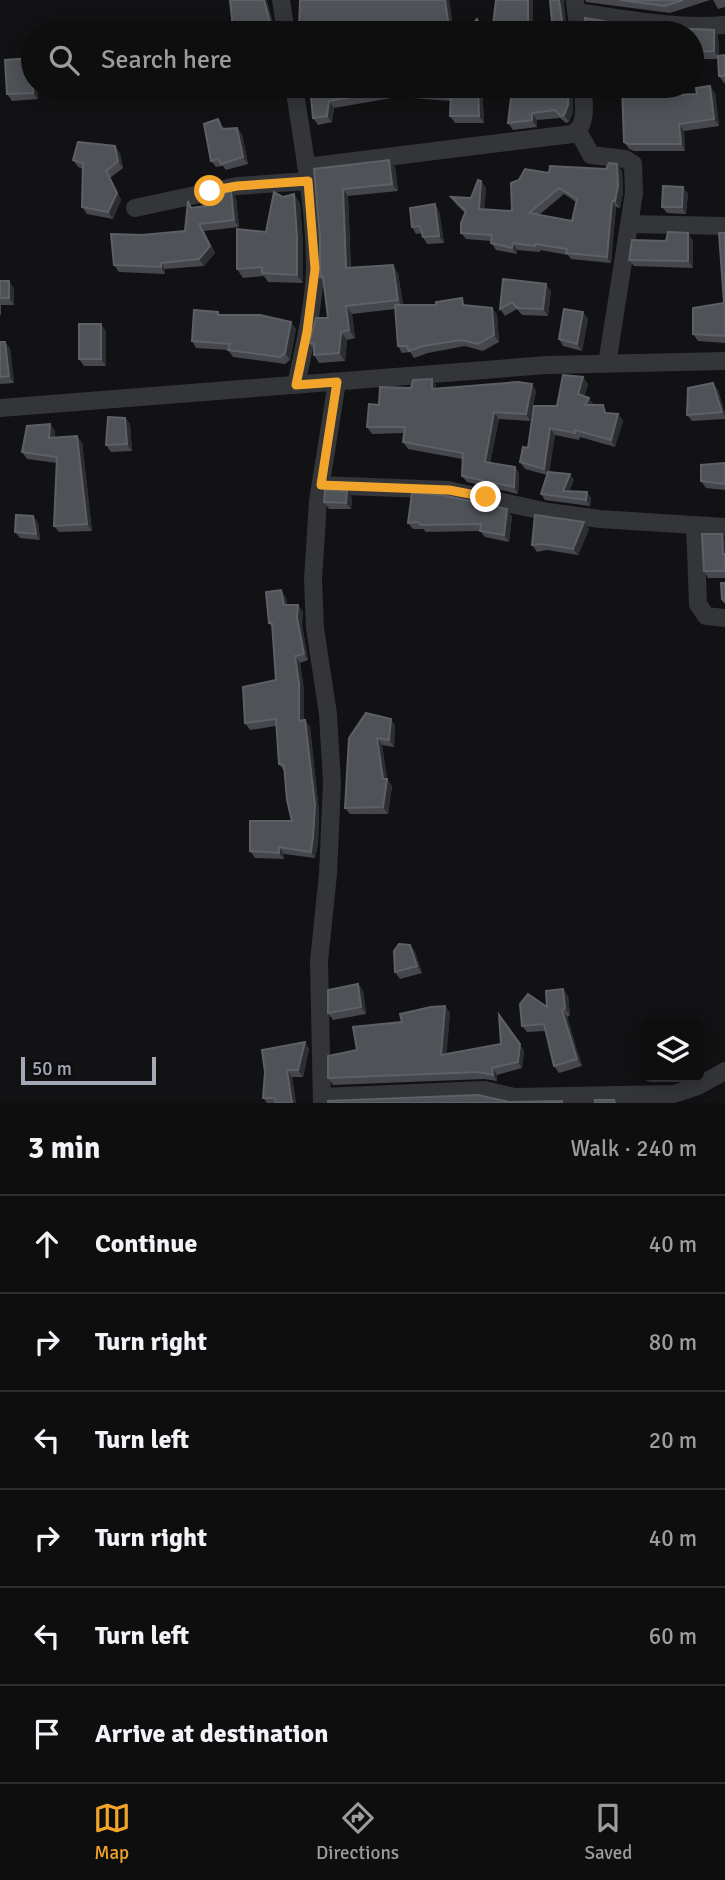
<!DOCTYPE html>
<meta charset="utf-8">
<style>
:root{--surface:#0e0e0f;--page:#1c1c1d;--text:#f1f3f6;--muted:#9b9c9e;--line:#2e2e2f;--accent:#f3a52b}
body{margin:0;font-family:Signika,sans-serif;background:var(--page);color:var(--text)}
.controls{position:absolute;right:21px;bottom:21px;display:grid;overflow:hidden;border-radius:10px;box-shadow:0 4px 18px #0003}
.controls button{width:63px;height:63px;display:grid;place-items:center;padding:0;border:0;border-bottom:2px solid var(--line);background:var(--surface);color:var(--text);font:35px sans-serif}
.scale{position:absolute;left:21px;bottom:18px;width:135px;box-sizing:border-box;padding-left:7px;border:4px solid #a4aab5;border-top:0;font-size:19px;line-height:24px;white-space:nowrap;color:#a4aab5;-webkit-text-stroke:5px #0d0d0f;paint-order:stroke}
.stop{position:absolute;width:21px;height:21px;margin:-16px;border:5px solid #f3a52b;border-radius:50%;background:#fff}
.stop.end{background:#f3a52b;border-color:#fff;box-shadow:0 2px 7px #0008}
.list{margin:0;padding:0;list-style:none}
h2{display:flex;justify-content:space-between;align-items:center;height:91px;margin:0;padding:0 28px;font-size:30px}
h2 small{font-size:23px;font-weight:400;color:var(--muted)}
.list li{display:grid;grid-template-columns:46px 1fr auto;gap:21px;align-items:center;box-sizing:border-box;height:98px;padding:0 28px;border-top:2px solid var(--line)}
.list b{display:block;font-size:26px;white-space:nowrap}
.list em{font-size:23px;font-style:normal;color:var(--muted)}
.icon{flex:none;width:38px;height:38px;fill:none;stroke:currentColor;stroke-width:2;stroke-linecap:round;stroke-linejoin:round}
.map{position:relative;flex:none;width:725px;height:1103px;overflow:hidden}
.search{position:absolute;background:var(--surface);box-shadow:0 4px 18px #0003;left:21px;right:21px;top:21px;height:77px;display:flex;align-items:center;gap:18px;box-sizing:border-box;padding:0 24px;border-radius:38px;color:var(--muted);font-size:26px}
.sheet{height:679px;background:var(--surface)}
nav{display:flex;justify-content:space-around;align-items:center;box-sizing:border-box;height:98px;border-top:2px solid var(--line);background:var(--surface);font-size:19px;color:var(--muted)}
nav a{display:grid;justify-items:center;gap:4px}
nav .on{color:var(--accent)}
.map>svg:first-child{display:block}
</style>
<div class="map">
<svg width="725" height="1103" viewBox="0 0 725 1103">
<rect width="100%" height="100%" fill="#121214"/>
<g fill="none" stroke-linecap="round" stroke-linejoin="round">
<path stroke="#333539" stroke-width="18" d="M 281,0 L 286,33
M 575,2 L 579,33
M 576,12 C 627,19 674,29 725,25
M 294,86 C 303,146 315,207 315,268 C 314,307 304,347 296,385
M 578,131 L 591,155 L 625,159 L 633,164 L 634,193 L 607,364
M 306,167 L 572,134 C 589,126 583,101 583,86
M 135,208 L 237,186 L 308,181
M 629,224 L 725,226
M 0,408 L 547,365 L 725,361
M 321,485 L 448,490 L 548,512 L 600,519 L 725,527
M 695,525 L 698,604 L 706,616 L 725,618
M 322,1097 L 484,1090 L 514,1097 L 674,1094 L 698,1086 L 725,1071
M 322,1103 L 319,961 L 328,874 L 332,783 L 328,714 L 315,628 L 313,580 L 318,501 L 337,382"/>
</g>
<path fill="#45474c" fill-rule="evenodd" d="M 300,0 L 449,0 L 453,28 L 466,31 L 482,26 L 485,33 L 393,33 L 380,29 L 365,33 L 301,33 Z
M 585,0 L 710,0 L 670,13 L 586,2 Z
M 713,0 L 725,0 L 725,7 L 718,9 Z
M 615,23 L 617,25 L 714,30 L 718,37 L 719,56 L 725,55 L 725,83 L 724,83 L 719,76 L 719,59 L 692,59 L 692,33 L 581,33 Z
M 31,58 L 33,61 L 33,86 L 38,99 L 12,101 L 7,94 Z
M 310,86 L 482,86 L 484,123 L 455,123 L 450,116 L 451,101 L 412,98 L 409,95 L 334,108 L 332,122 L 318,125 L 313,118 Z
M 494,86 L 533,94 L 573,112 L 569,122 L 566,123 L 560,118 L 537,120 L 537,127 L 513,130 L 508,123 L 511,97 L 497,98 L 493,91 Z
M 609,86 L 656,86 L 657,91 L 660,96 L 715,93 L 719,126 L 684,131 L 685,151 L 634,151 L 629,149 L 624,142 L 622,87 L 610,88 Z
M 222,126 L 224,128 L 242,134 L 248,164 L 226,170 L 223,166 L 216,167 L 211,161 Z
M 120,153 L 123,168 L 110,178 L 121,200 L 113,219 L 87,214 L 82,207 L 83,169 L 78,167 L 73,160 Z
M 389,160 L 395,167 L 398,191 L 348,196 L 351,268 L 398,273 L 403,305 L 467,305 L 492,308 L 497,315 L 499,342 L 483,351 L 465,346 L 428,353 L 414,358 L 410,352 L 402,353 L 398,346 L 395,309 L 352,314 L 355,338 L 347,340 L 345,361 L 319,363 L 314,355 L 314,350 L 309,343 L 328,318 L 323,281 L 320,277 L 320,237 L 314,169 Z
M 622,171 L 623,192 L 620,208 L 616,207 L 611,263 L 571,259 L 568,255 L 540,250 L 540,252 L 517,250 L 517,254 L 496,250 L 491,243 L 491,241 L 466,239 L 461,233 L 465,213 L 456,204 L 451,197 L 471,198 L 481,181 L 486,188 L 484,210 L 512,211 L 549,173 ZM 564,194 L 576,202 L 572,221 L 539,215 Z
M 688,193 L 686,214 L 667,213 L 662,207 Z
M 283,197 L 300,203 L 303,246 L 303,283 L 268,282 L 264,276 L 243,278 L 237,269 L 266,232 Z
M 236,198 L 239,227 L 204,231 L 215,253 L 204,266 L 165,269 L 165,274 L 119,272 L 114,265 L 142,235 L 185,231 L 193,208 L 213,205 Z
M 435,204 L 439,211 L 444,243 L 427,244 L 423,237 L 422,233 L 416,234 L 412,227 Z
M 725,233 L 725,343 L 698,341 L 693,334 L 724,303 Z
M 693,240 L 693,268 L 634,266 L 629,260 L 666,241 Z
M 503,279 L 551,291 L 548,316 L 522,315 L 517,309 L 505,316 L 500,309 Z
M 0,281 L 14,288 L 14,305 L 1,305 L 1,315 L 0,315 Z
M 218,312 L 221,315 L 296,329 L 290,360 L 285,364 L 233,357 L 228,350 L 196,348 L 192,341 Z
M 588,319 L 582,351 L 563,346 L 559,339 Z
M 106,331 L 106,366 L 84,366 L 79,359 Z
M 0,342 L 10,348 L 14,383 L 0,384 Z
M 583,377 L 588,384 L 584,396 L 594,405 L 608,413 L 618,414 L 623,421 L 615,447 L 580,437 L 579,440 L 555,435 L 549,472 L 574,480 L 569,491 L 587,492 L 591,498 L 590,506 L 545,500 L 541,494 L 547,475 L 525,469 L 520,462 L 528,448 L 557,406 Z
M 432,379 L 436,385 L 436,388 L 532,384 L 536,391 L 530,421 L 499,419 L 490,463 L 515,467 L 519,473 L 518,494 L 467,482 L 462,476 L 462,459 L 408,449 L 403,442 L 404,433 L 372,434 L 367,427 L 379,405 Z
M 718,390 L 725,413 L 725,419 L 692,421 L 687,415 Z
M 125,418 L 130,424 L 132,451 L 111,452 L 106,445 Z
M 50,424 L 55,431 L 55,438 L 82,442 L 92,531 L 59,532 L 54,526 L 57,463 L 27,459 L 22,452 Z
M 725,463 L 725,490 L 706,488 L 701,481 Z
M 352,498 L 351,509 L 329,509 L 324,502 Z
M 512,516 L 509,542 L 485,537 L 480,531 L 426,532 L 423,529 L 413,529 L 408,523 Z
M 38,522 L 40,540 L 20,538 L 15,532 Z
M 589,529 L 578,555 L 547,550 L 537,552 L 532,545 Z
M 722,534 L 725,538 L 725,578 L 708,578 L 704,571 Z
M 286,597 L 287,605 L 303,611 L 302,625 L 308,660 L 300,663 L 304,690 L 304,721 L 305,720 L 310,727 L 319,812 L 318,844 L 315,858 L 284,854 L 284,859 L 255,858 L 250,851 L 292,821 L 284,771 L 279,764 L 276,726 L 250,730 L 245,723 L 276,680 L 272,627 L 269,623 Z
M 395,725 L 394,747 L 382,745 L 387,779 L 392,786 L 388,814 L 350,814 L 345,808 L 349,738 Z
M 410,945 L 415,952 L 422,973 L 400,979 L 395,972 Z
M 358,984 L 363,991 L 366,1014 L 333,1020 L 328,1013 Z
M 568,996 L 570,1015 L 567,1017 L 582,1066 L 559,1073 L 554,1066 L 546,1031 L 527,1032 L 522,1026 L 547,1007 Z
M 445,1006 L 450,1013 L 446,1054 L 501,1044 L 499,1015 L 524,1051 L 522,1068 L 497,1075 L 497,1081 L 484,1079 L 333,1085 L 328,1078 L 357,1050 L 402,1022 Z
M 305,1042 L 309,1049 L 303,1077 L 292,1077 L 296,1103 L 267,1103 L 263,1098 Z"/>
<path fill="#2c2e31" d="M 264,0 L 267,0 L 276,33 L 273,33 Z
M 445,0 L 449,0 L 453,33 L 449,28 Z
M 528,0 L 533,0 L 533,33 L 528,33 Z
M 559,0 L 565,0 L 564,3 L 568,33 L 565,33 L 563,27 Z
M 714,30 L 718,37 L 719,58 L 714,51 Z
M 31,58 L 33,61 L 33,86 L 37,86 L 38,99 L 33,93 Z
M 478,86 L 482,86 L 484,123 L 479,116 Z
M 529,86 L 533,86 L 533,101 L 529,94 Z
M 568,86 L 573,86 L 573,112 L 569,122 L 564,115 Z
M 652,86 L 656,86 L 657,91 L 660,95 L 660,103 L 655,96 Z
M 710,86 L 715,93 L 719,126 L 714,119 Z
M 329,101 L 334,108 L 332,122 L 327,116 Z
M 532,113 L 537,120 L 537,127 L 532,120 Z
M 679,124 L 684,131 L 685,151 L 681,144 Z
M 237,128 L 242,134 L 248,164 L 243,157 Z
M 115,146 L 120,153 L 123,168 L 118,161 Z
M 389,160 L 395,167 L 398,191 L 392,184 Z
M 617,164 L 622,171 L 623,192 L 620,208 L 615,201 Z
M 106,171 L 110,178 L 121,200 L 113,219 L 108,212 Z
M 481,181 L 486,188 L 484,216 L 479,209 Z
M 683,187 L 688,193 L 686,214 L 682,207 Z
M 343,189 L 348,196 L 351,276 L 346,268 Z
M 231,191 L 236,198 L 239,227 L 234,220 Z
M 294,194 L 300,203 L 303,246 L 303,283 L 297,275 Z
M 612,201 L 616,207 L 611,263 L 607,257 Z
M 435,204 L 439,211 L 444,243 L 439,236 Z
M 199,224 L 215,253 L 204,266 L 199,259 Z
M 688,233 L 693,240 L 693,268 L 688,261 Z
M 513,243 L 517,250 L 517,254 L 512,248 Z
M 161,263 L 165,269 L 165,274 L 161,267 Z
M 393,265 L 398,273 L 403,308 L 398,300 Z
M 9,281 L 14,288 L 14,305 L 9,298 Z
M 546,284 L 551,291 L 548,316 L 543,309 Z
M 346,306 L 352,314 L 355,338 L 349,330 Z
M 492,308 L 497,315 L 499,342 L 494,335 Z
M 583,312 L 588,319 L 582,351 L 577,344 Z
M 291,322 L 296,329 L 290,360 L 285,353 Z
M 101,324 L 106,331 L 106,366 L 101,359 Z
M 341,332 L 347,340 L 345,361 L 339,353 Z
M 5,342 L 10,348 L 14,383 L 9,376 Z
M 583,377 L 588,384 L 582,401 L 578,394 Z
M 432,379 L 436,385 L 437,395 L 432,389 Z
M 713,383 L 718,390 L 725,413 L 725,416 L 722,412 Z
M 532,384 L 536,391 L 530,421 L 526,414 Z
M 589,398 L 594,405 L 585,405 Z
M 494,412 L 499,419 L 489,469 L 485,462 Z
M 618,414 L 623,421 L 615,447 L 611,440 Z
M 125,418 L 130,424 L 132,451 L 127,444 Z
M 50,424 L 55,431 L 54,445 L 49,438 Z
M 550,428 L 555,435 L 549,475 L 544,469 Z
M 77,436 L 82,442 L 92,531 L 87,524 Z
M 515,467 L 519,473 L 518,494 L 514,487 Z
M 570,474 L 574,480 L 567,497 L 563,491 Z
M 347,491 L 352,498 L 351,509 L 346,503 Z
M 587,492 L 591,498 L 590,506 L 586,500 Z
M 507,509 L 512,516 L 509,542 L 504,535 Z
M 33,516 L 38,522 L 40,540 L 36,534 Z
M 584,522 L 589,529 L 578,555 L 573,549 Z
M 722,534 L 725,538 L 725,557 L 723,554 Z
M 281,590 L 286,597 L 288,612 L 284,605 Z
M 298,605 L 303,611 L 302,625 L 308,660 L 304,654 L 297,618 Z
M 295,656 L 300,663 L 304,690 L 304,728 L 299,721 Z
M 391,719 L 395,725 L 394,747 L 389,740 Z
M 305,720 L 310,727 L 319,812 L 318,844 L 315,858 L 311,852 Z
M 377,738 L 382,745 L 387,779 L 392,786 L 388,814 L 383,807 L 383,779 Z
M 279,847 L 284,854 L 284,859 L 279,853 Z
M 410,945 L 415,952 L 422,973 L 417,966 Z
M 358,984 L 363,991 L 366,1014 L 361,1007 Z
M 563,989 L 568,996 L 570,1015 L 565,1008 Z
M 445,1006 L 450,1013 L 446,1062 L 441,1055 Z
M 562,1010 L 567,1017 L 582,1066 L 577,1059 Z
M 305,1042 L 309,1049 L 303,1077 L 298,1070 Z
M 520,1044 L 524,1051 L 522,1068 L 518,1062 Z
M 492,1068 L 497,1075 L 497,1081 L 493,1075 Z
M 287,1070 L 292,1077 L 296,1103 L 292,1103 Z"/>
<path fill="#4f5257" stroke="#5d6066" stroke-width="2" fill-rule="evenodd" d="M 230,0 L 264,0 L 273,33 L 224,33 L 223,29 L 233,28 Z
M 300,0 L 445,0 L 449,28 L 466,31 L 477,19 L 483,33 L 403,33 L 403,31 L 375,22 L 360,27 L 360,33 L 301,33 L 299,28 Z
M 496,0 L 528,0 L 528,33 L 492,33 Z
M 550,0 L 559,0 L 563,27 L 565,33 L 553,33 Z
M 620,0 L 683,0 L 665,6 Z
M 585,18 L 615,23 L 609,25 L 714,30 L 714,51 L 692,52 L 692,33 L 581,33 L 584,31 Z
M 725,55 L 725,76 L 719,76 L 718,56 Z
M 31,58 L 33,93 L 7,94 L 5,60 Z
M 310,86 L 478,86 L 479,116 L 450,116 L 451,94 L 407,92 L 407,87 L 329,101 L 327,116 L 313,118 Z
M 494,86 L 529,86 L 529,94 L 557,93 L 557,86 L 568,86 L 568,105 L 564,115 L 561,116 L 555,110 L 532,113 L 532,120 L 508,123 L 512,90 L 493,91 Z
M 622,86 L 652,86 L 652,89 L 655,88 L 655,96 L 697,94 L 696,88 L 710,86 L 714,119 L 679,124 L 681,144 L 629,144 L 624,142 Z
M 218,119 L 222,129 L 237,128 L 243,157 L 221,164 L 218,159 L 211,161 L 204,124 Z
M 78,142 L 115,146 L 118,161 L 106,171 L 117,193 L 108,212 L 82,207 L 83,163 L 73,160 Z
M 389,160 L 392,184 L 343,189 L 346,268 L 393,265 L 398,300 L 346,306 L 349,330 L 341,332 L 339,353 L 314,355 L 314,344 L 309,343 L 316,318 L 328,318 L 323,277 L 320,277 L 320,237 L 314,169 Z
M 609,163 L 617,164 L 618,186 L 615,201 L 612,201 L 607,257 L 566,253 L 567,249 L 535,244 L 535,246 L 513,243 L 512,248 L 491,243 L 492,235 L 461,233 L 461,223 L 466,211 L 451,197 L 471,198 L 478,180 L 481,181 L 479,209 L 512,211 L 511,183 L 519,180 L 525,169 L 549,173 L 550,166 L 606,169 ZM 559,188 L 577,199 L 572,221 L 529,213 Z
M 663,186 L 683,187 L 682,207 L 662,207 Z
M 231,191 L 234,220 L 199,224 L 210,246 L 199,259 L 161,263 L 161,267 L 114,265 L 111,234 L 142,235 L 185,231 L 188,201 L 191,208 L 213,205 L 214,195 Z
M 274,192 L 283,197 L 294,194 L 297,237 L 297,275 L 262,273 L 262,267 L 237,269 L 237,229 L 266,232 Z
M 435,204 L 439,236 L 423,237 L 420,226 L 412,227 L 410,208 Z
M 668,232 L 688,233 L 688,261 L 629,260 L 632,240 L 666,241 Z
M 719,233 L 725,233 L 725,336 L 693,334 L 693,308 L 724,303 Z
M 503,279 L 546,284 L 543,309 L 517,308 L 512,302 L 500,309 Z
M 0,281 L 9,281 L 9,298 L 0,298 Z
M 462,298 L 463,305 L 492,308 L 494,335 L 478,344 L 461,340 L 423,346 L 409,351 L 407,346 L 398,346 L 395,305 L 436,305 L 436,302 Z
M 564,309 L 583,312 L 577,344 L 559,339 Z
M 194,310 L 218,312 L 218,315 L 260,315 L 291,322 L 285,353 L 280,357 L 228,350 L 230,344 L 192,341 Z
M 79,324 L 101,324 L 101,359 L 79,359 Z
M 0,342 L 5,342 L 9,376 L 0,377 Z
M 563,375 L 583,377 L 578,394 L 589,398 L 585,405 L 603,405 L 605,413 L 618,414 L 611,440 L 575,430 L 575,433 L 550,428 L 544,469 L 520,462 L 523,447 L 528,448 L 534,406 L 557,406 Z
M 432,379 L 432,389 L 518,382 L 532,384 L 526,414 L 494,412 L 485,462 L 515,467 L 514,487 L 462,476 L 463,453 L 403,442 L 405,427 L 367,427 L 369,404 L 379,405 L 380,387 L 411,388 L 413,380 Z
M 713,383 L 722,412 L 687,415 L 688,388 Z
M 108,417 L 125,418 L 127,444 L 106,445 Z
M 50,424 L 49,438 L 77,436 L 87,524 L 54,526 L 57,457 L 22,452 L 27,426 Z
M 725,463 L 725,484 L 701,481 L 701,465 Z
M 548,472 L 570,474 L 563,491 L 587,492 L 586,500 L 541,494 Z
M 325,490 L 347,491 L 346,503 L 324,502 Z
M 412,493 L 442,495 L 507,509 L 504,535 L 480,531 L 481,524 L 421,525 L 418,522 L 408,523 Z
M 16,515 L 33,516 L 36,534 L 15,532 Z
M 535,515 L 584,522 L 573,549 L 542,544 L 532,545 Z
M 702,534 L 722,534 L 723,554 L 725,554 L 725,571 L 704,571 Z
M 721,583 L 725,583 L 725,602 L 722,599 Z
M 281,590 L 284,605 L 298,605 L 297,618 L 304,654 L 295,656 L 299,683 L 299,721 L 305,720 L 315,805 L 313,837 L 311,852 L 279,847 L 279,853 L 250,851 L 250,821 L 292,821 L 287,800 L 284,765 L 279,764 L 276,719 L 245,723 L 243,687 L 276,680 L 272,623 L 269,623 L 266,592 Z
M 366,713 L 391,719 L 389,740 L 377,738 L 383,779 L 387,779 L 383,807 L 345,808 L 349,738 Z
M 399,944 L 410,945 L 417,966 L 395,972 L 394,951 Z
M 358,984 L 361,1007 L 328,1013 L 328,990 Z
M 563,989 L 565,1008 L 562,1010 L 577,1059 L 554,1066 L 544,1024 L 522,1026 L 520,1004 L 528,994 L 547,1007 L 546,991 Z
M 445,1006 L 441,1055 L 501,1044 L 499,1015 L 520,1044 L 518,1062 L 492,1068 L 493,1075 L 479,1072 L 328,1078 L 328,1056 L 357,1050 L 353,1027 L 402,1022 L 400,1014 L 431,1007 Z
M 305,1042 L 298,1070 L 287,1070 L 292,1103 L 276,1103 L 275,1098 L 263,1098 L 265,1072 L 262,1050 Z
M 478,1095 L 509,1102 L 562,1101 L 562,1103 L 328,1103 L 328,1101 Z
M 595,1100 L 614,1100 L 615,1103 L 595,1103 Z"/>
<g fill="none" stroke-linecap="round" stroke-linejoin="round">
<path stroke="#f3a52b" stroke-width="9" d="M 210,191 L 237,186 L 308,181 L 315,269 L 307,332 L 296,385 L 337,382 L 321,485 L 449,490 L 486,497"/>
</g>
</svg>
<div class="controls">
<button><svg class="icon" aria-label="layers" viewBox="0 0 24 24"><path d="M12 4l9 5-9 5-9-5zM3 14l9 5 9-5"/></svg></button>
</div>
<div class="scale">50 m</div>
<div class="stop" style="left:210px;top:191px"></div>
<div class="stop end" style="left:486px;top:497px"></div>
<div class="search"><svg class="icon" aria-label="search" viewBox="0 0 24 24"><circle cx="10" cy="10" r="6"/><path d="M15 15l6 6"/></svg>Search here</div>
</div>
<section class="sheet">
<h2>3 min<small>Walk · 240 m</small></h2>
<ul class="list">
<li><svg class="icon" aria-label="ahead" viewBox="0 0 24 24"><path d="M12 20V5M6 11l6-6 6 6"/></svg><div><b>Continue</b></div><em>40 m</em></li>
<li><svg class="icon" aria-label="right" viewBox="0 0 24 24"><path d="M7 20v-9h11M14 6l5 5-5 5"/></svg><div><b>Turn right</b></div><em>80 m</em></li>
<li><svg class="icon" aria-label="left" viewBox="0 0 24 24"><path d="M17 20v-9H6M10 6l-5 5 5 5"/></svg><div><b>Turn left</b></div><em>20 m</em></li>
<li><svg class="icon" aria-label="right" viewBox="0 0 24 24"><path d="M7 20v-9h11M14 6l5 5-5 5"/></svg><div><b>Turn right</b></div><em>40 m</em></li>
<li><svg class="icon" aria-label="left" viewBox="0 0 24 24"><path d="M17 20v-9H6M10 6l-5 5 5 5"/></svg><div><b>Turn left</b></div><em>60 m</em></li>
<li><svg class="icon" aria-label="arrive" viewBox="0 0 24 24"><path d="M6 21V4h12l-3 4 3 4H6"/></svg><div><b>Arrive at destination</b></div></li>
</ul>
</section>
<nav>
<a class="on"><svg class="icon" aria-label="map" viewBox="0 0 24 24"><path d="M3 6l6-2 6 2 6-2v14l-6 2-6-2-6 2zM9 4v14M15 6v14"/></svg>Map</a>
<a><svg class="icon" aria-label="directions" viewBox="0 0 24 24"><path d="M12 3l9 9-9 9-9-9zM9 14v-3h6M13 9l2 2-2 2"/></svg>Directions</a>
<a><svg class="icon" aria-label="saved" viewBox="0 0 24 24"><path d="M7 4h10v16l-5-4-5 4z"/></svg>Saved</a>
</nav>
